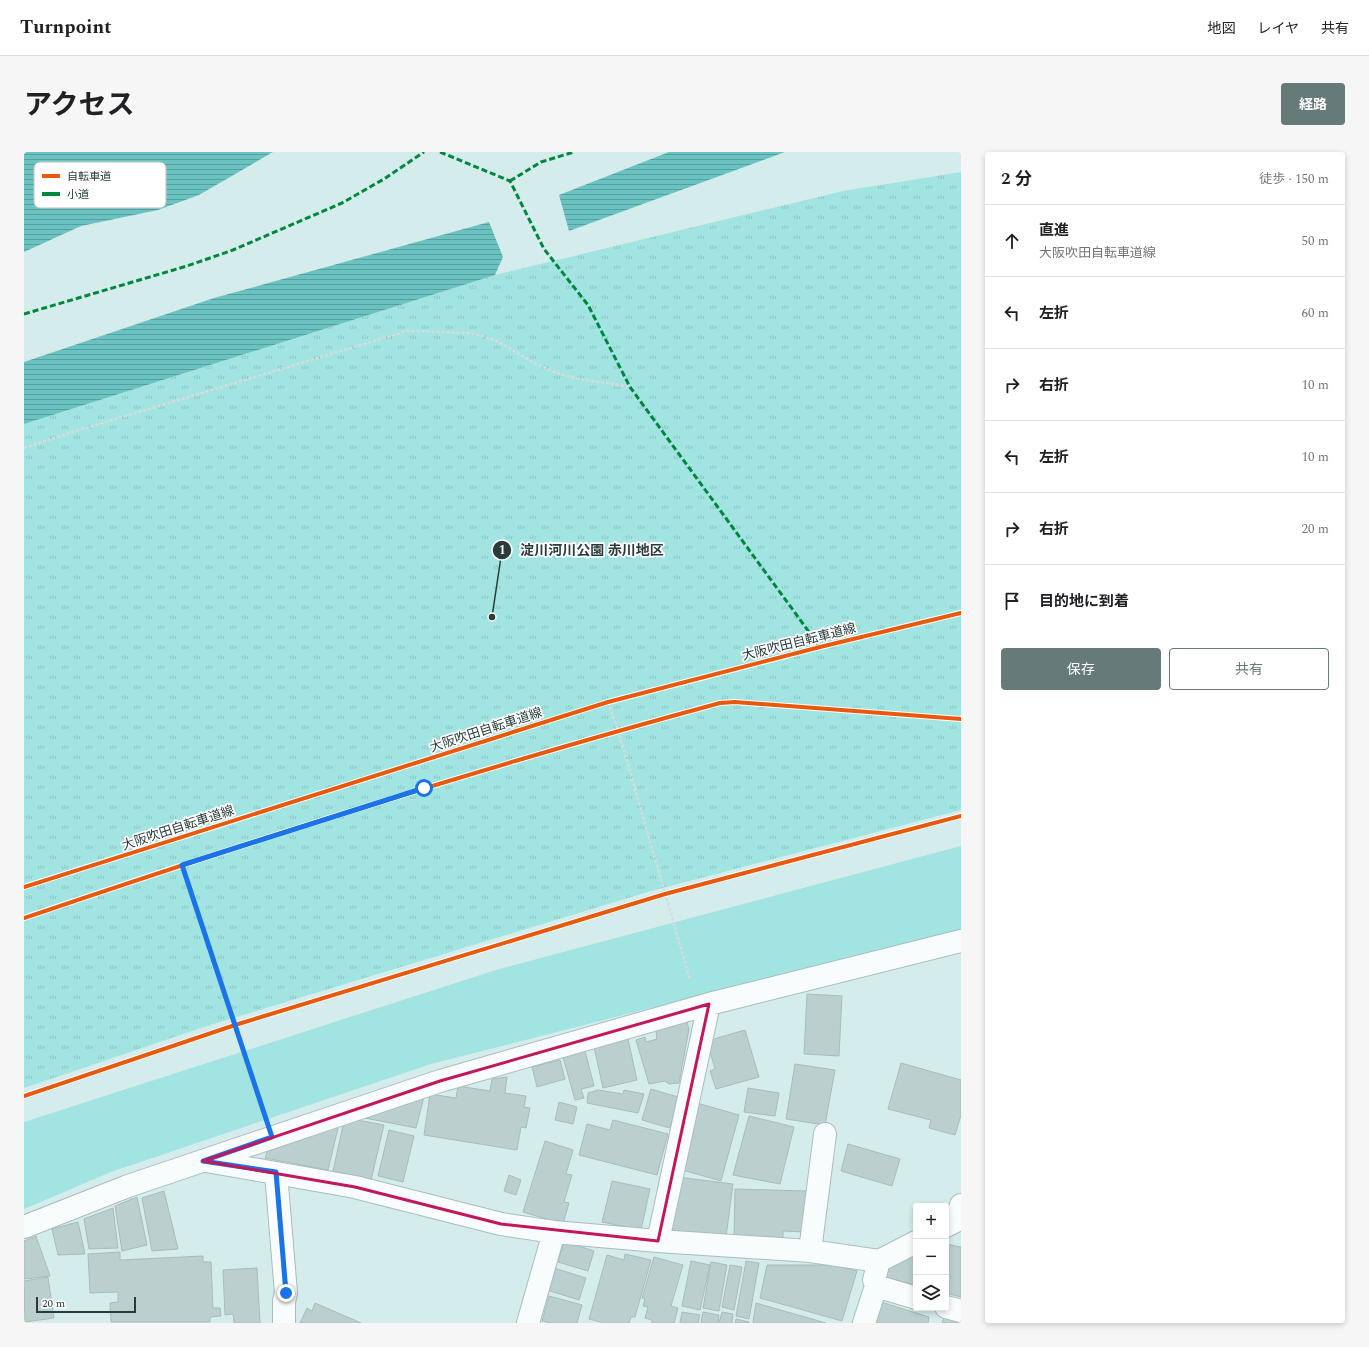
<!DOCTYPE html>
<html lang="ja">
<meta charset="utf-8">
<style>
:root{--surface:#fff;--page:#f6f6f6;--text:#202124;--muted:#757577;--line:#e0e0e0;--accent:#657a79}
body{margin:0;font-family:Spectral,"Noto Sans JP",serif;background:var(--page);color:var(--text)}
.controls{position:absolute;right:12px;bottom:12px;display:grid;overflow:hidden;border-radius:4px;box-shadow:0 2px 6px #0003}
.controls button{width:36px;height:36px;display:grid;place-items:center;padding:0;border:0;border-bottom:1px solid var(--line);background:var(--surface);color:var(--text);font:20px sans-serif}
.scale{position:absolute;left:12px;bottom:10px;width:100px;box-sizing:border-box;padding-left:4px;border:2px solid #293c3b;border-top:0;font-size:11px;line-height:14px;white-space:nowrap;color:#293c3b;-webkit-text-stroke:3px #fff;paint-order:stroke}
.stop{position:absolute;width:12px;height:12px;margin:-9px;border:3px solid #1a73e8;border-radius:50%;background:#fff}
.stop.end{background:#1a73e8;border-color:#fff;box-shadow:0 1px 4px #0008}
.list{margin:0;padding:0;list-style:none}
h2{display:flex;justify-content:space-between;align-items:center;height:52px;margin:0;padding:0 16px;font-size:17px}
h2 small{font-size:13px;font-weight:400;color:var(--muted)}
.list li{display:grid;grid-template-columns:26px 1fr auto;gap:12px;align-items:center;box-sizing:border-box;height:72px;padding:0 16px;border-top:1px solid var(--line)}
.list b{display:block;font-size:15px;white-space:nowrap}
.list p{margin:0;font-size:13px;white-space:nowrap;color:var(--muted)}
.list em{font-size:13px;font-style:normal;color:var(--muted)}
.actions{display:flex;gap:8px;padding:12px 16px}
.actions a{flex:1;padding:9px 0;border:1px solid var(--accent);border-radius:4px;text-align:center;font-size:14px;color:var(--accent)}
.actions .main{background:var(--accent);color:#fff}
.icon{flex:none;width:22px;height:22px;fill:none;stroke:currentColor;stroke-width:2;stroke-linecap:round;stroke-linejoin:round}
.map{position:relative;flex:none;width:937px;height:1171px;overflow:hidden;border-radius:4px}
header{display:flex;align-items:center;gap:24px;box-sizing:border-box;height:56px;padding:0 20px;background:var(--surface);border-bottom:1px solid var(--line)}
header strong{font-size:19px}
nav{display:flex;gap:22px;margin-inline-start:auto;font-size:14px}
.intro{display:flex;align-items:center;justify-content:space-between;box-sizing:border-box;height:96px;padding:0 24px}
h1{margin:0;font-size:28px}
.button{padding:10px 18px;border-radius:4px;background:var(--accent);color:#fff;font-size:14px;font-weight:700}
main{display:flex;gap:24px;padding:0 24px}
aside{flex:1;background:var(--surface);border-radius:4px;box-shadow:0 2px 6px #0003}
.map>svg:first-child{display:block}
</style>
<header>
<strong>Turnpoint</strong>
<nav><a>地図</a><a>レイヤ</a><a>共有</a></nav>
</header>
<div class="intro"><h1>アクセス</h1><a class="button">経路</a></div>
<main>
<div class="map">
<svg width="937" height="1171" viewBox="0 0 937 1171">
<defs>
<pattern id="park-tufts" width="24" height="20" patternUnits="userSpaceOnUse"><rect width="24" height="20" fill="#a2e4e2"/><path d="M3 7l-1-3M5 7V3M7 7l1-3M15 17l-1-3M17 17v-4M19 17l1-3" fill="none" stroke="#8cc4c3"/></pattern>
<pattern id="water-rules" width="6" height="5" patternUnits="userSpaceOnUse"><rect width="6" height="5" fill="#6bc3c1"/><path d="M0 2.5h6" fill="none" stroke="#58a09e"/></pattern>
</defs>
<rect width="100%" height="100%" fill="#d4eceb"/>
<path fill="#a2e4e2" d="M 937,694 L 937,777 L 407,912 L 87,1020 L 0,1057 L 0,970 L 472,818 Z"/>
<path fill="url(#park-tufts)" d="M 937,20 L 937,658 L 627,739 L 183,874 L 0,936 L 0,272 L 471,123 L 819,39 Z"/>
<path fill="url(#water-rules)" d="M 0,0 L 249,0 L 175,43 L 134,58 L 57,74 L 0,100 Z
M 645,0 L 761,0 L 545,79 L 535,43 Z
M 465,70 L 479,105 L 471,123 L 0,272 L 0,210 L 190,146 Z"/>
<path fill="#bccfcf" stroke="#a8bcbb" d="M 783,842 L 818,844 L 815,904 L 780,902 Z
M 663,870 L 665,877 L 655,931 L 645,932 L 641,929 L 625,932 L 612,888 L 621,885 L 622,890 L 633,887 L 632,879 Z
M 721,878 L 735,925 L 692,937 L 686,919 L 691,917 L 683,889 Z
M 604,887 L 613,928 L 579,936 L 570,895 Z
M 561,899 L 570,934 L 557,937 L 560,946 L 551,948 L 539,905 Z
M 536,908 L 541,927 L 513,935 L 508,915 Z
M 877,911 L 937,928 L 937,963 L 931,983 L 905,976 L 907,968 L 864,957 Z
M 771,912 L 811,918 L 801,973 L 762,967 Z
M 483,925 L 481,941 L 502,944 L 500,955 L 506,956 L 502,976 L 497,975 L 493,998 L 400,983 L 406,942 L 432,946 L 434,934 L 466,939 L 468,927 Z
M 724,936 L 755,941 L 751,964 L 720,960 Z
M 627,937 L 654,945 L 646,976 L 618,968 Z
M 574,938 L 599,942 L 600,938 L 620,942 L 614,961 L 563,951 L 564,941 Z
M 400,945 L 392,976 L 341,966 Z
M 535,950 L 553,955 L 549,972 L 531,968 Z
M 673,951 L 715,963 L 697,1029 L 655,1017 Z
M 725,964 L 770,975 L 756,1032 L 709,1023 Z
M 328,967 L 360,973 L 347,1028 L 309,1019 L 320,969 Z
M 589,968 L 644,982 L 633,1023 L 555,1003 L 563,972 L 586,978 Z
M 302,973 L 314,976 L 304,1018 L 241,1006 L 244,997 Z
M 365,978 L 390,984 L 379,1030 L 354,1024 Z
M 521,989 L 549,998 L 542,1022 L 548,1023 L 540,1050 L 545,1051 L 539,1072 L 499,1060 Z
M 824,992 L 876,1007 L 868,1034 L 817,1019 Z
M 485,1023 L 497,1028 L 492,1043 L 480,1039 Z
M 654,1025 L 709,1032 L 702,1085 L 648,1078 Z
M 588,1029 L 626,1037 L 617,1078 L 578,1070 Z
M 711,1037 L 783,1039 L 782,1080 L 759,1079 L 759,1088 L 710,1087 Z
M 140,1039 L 154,1097 L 128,1099 L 118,1046 Z
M 113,1045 L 123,1093 L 98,1099 L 91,1054 Z
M 89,1056 L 94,1096 L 65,1097 L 60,1067 Z
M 54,1070 L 61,1102 L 34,1103 L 28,1077 Z
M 12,1084 L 26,1124 L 0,1127 L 0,1089 Z
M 540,1089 L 570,1099 L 564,1119 L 534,1110 Z
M 922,1092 L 937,1095 L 937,1145 L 922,1141 Z
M 96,1100 L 96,1108 L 179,1104 L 179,1110 L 187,1110 L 189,1156 L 196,1156 L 197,1164 L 186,1165 L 186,1170 L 87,1170 L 86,1151 L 94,1150 L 94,1140 L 66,1141 L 64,1102 Z
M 892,1101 L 892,1133 L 861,1125 L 864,1111 Z
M 601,1102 L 627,1108 L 611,1165 L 607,1165 L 605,1171 L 580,1171 L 565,1167 L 583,1103 L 600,1108 Z
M 630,1105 L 659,1113 L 647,1154 L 654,1156 L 650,1171 L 628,1171 L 628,1168 L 621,1166 L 624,1155 L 619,1154 L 621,1147 L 618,1146 Z
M 667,1109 L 686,1113 L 676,1158 L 658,1154 Z
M 722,1109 L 735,1111 L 725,1167 L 712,1164 Z
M 687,1110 L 703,1113 L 695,1159 L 679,1156 Z
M 706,1113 L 718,1115 L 710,1158 L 698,1155 Z
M 743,1113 L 809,1113 L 833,1119 L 818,1169 L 736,1146 Z
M 233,1116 L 236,1171 L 210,1171 L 209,1162 L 201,1163 L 199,1118 Z
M 530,1116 L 562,1126 L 555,1148 L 523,1138 Z
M 24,1125 L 30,1166 L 1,1170 L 0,1129 Z
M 525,1144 L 558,1153 L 553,1171 L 527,1171 L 518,1169 Z
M 857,1150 L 905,1165 L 904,1171 L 851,1171 Z
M 291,1151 L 337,1171 L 276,1171 L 283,1156 L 288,1159 Z
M 732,1151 L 802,1171 L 729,1171 Z
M 658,1160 L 676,1163 L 674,1171 L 656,1171 Z
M 679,1160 L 695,1163 L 694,1171 L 677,1171 Z
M 698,1160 L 709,1162 L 708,1171 L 695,1171 Z
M 920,1165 L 937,1170 L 937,1171 L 918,1171 Z
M 712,1167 L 725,1170 L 725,1171 L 711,1171 Z"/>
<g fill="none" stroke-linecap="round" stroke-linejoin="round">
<g stroke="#a9bdbc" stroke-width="24">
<path id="minor" d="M 182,1009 L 252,1021
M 922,1074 L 932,1069 L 937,1053
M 0,1075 L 104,1034 L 416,929 L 685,852 L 937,789
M 634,1089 L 685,852
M 786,1099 L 801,982
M 852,1134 L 892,1146
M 922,1155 L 937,1159
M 260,1171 L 260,1149 L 262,1141 L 252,1021 L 331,1035 L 477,1072 L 530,1080 L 634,1089 L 786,1099 L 855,1109 L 892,1090
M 504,1171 L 530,1080
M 840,1171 L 852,1134 L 850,1128 L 855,1109"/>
</g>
<path stroke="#d4dcdc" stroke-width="2.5" stroke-dasharray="3 2" stroke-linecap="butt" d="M 0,296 L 39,283 L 383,179 L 445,181 L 459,184 L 473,189 L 512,212 L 533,221 L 550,226 L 606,235
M 584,550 L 594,578 L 666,828
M 158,713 L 240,959"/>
<use href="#minor" stroke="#f9fcfc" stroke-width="22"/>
<path stroke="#00873e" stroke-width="3" stroke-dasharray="6 3" stroke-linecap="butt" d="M 416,0 L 486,29 L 520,97 L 564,153 L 606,235 L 796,495
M 486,29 L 517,10 L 550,0
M 0,162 L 163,114 L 209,98 L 318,51 L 360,27 L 400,0"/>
<g stroke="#fff" stroke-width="6">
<path id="cycleway" d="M 0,735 L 584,550 L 796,495 L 937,461
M 0,766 C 230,688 462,614 696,551 L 711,550 L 937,567
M 0,944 L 211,873 L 641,742 L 937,664"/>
</g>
<use href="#cycleway" stroke="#e8590c" stroke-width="4"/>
</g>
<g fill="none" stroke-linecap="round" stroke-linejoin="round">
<path stroke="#1a73e8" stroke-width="5" d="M 262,1141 L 252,1020 L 179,1009 L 248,985 L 158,713 L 400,636"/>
</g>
<path fill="none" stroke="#c2185b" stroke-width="3" stroke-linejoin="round" d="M 685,852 L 634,1089 L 477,1072 L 331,1035 L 179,1009 L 416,929 Z"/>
<g text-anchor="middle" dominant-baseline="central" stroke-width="3.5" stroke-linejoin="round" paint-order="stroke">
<g font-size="13" fill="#293c3b" stroke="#fff">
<text transform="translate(775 490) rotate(-14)">大阪吹田自転車道線</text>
<text transform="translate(462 578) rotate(-18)">大阪吹田自転車道線</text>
<text transform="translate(154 676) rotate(-18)">大阪吹田自転車道線</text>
</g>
</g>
<rect x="10" y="10" width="132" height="46" rx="6" fill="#fff" stroke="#bfc4c4" stroke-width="1"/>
<rect x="18" y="22" width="18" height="4" fill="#e8590c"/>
<rect x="18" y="40" width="18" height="4" fill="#00873e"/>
<g font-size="11" fill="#293c3b">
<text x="43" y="28">自転車道</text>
<text x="43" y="46">小道</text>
</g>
<path fill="none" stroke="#293c3b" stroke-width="1.5" d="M468 465L478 398"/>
<g fill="#293c3b" stroke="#fff" stroke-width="1.5">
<circle cx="468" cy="465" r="4"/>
<circle cx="478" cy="398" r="10"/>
</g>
<g font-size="12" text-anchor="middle" font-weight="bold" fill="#fff">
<text x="478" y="402">1</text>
</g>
<g font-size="14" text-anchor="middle" font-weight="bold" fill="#293c3b" stroke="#fff" stroke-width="3.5" stroke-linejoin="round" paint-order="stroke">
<text x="568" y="403">淀川河川公園 赤川地区</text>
</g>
</svg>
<div class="controls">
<button>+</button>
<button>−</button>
<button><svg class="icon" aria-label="layers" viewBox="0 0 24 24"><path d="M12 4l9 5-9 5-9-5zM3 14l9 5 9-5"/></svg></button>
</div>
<div class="scale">20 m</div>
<div class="stop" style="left:400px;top:636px"></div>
<div class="stop end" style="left:262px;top:1141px"></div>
</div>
<aside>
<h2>2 分<small>徒歩 · 150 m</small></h2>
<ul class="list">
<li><svg class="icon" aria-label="ahead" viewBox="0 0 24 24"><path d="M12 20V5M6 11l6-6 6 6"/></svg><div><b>直進</b><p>大阪吹田自転車道線</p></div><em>50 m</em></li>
<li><svg class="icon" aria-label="left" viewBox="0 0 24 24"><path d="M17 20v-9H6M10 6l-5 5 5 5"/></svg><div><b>左折</b></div><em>60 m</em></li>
<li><svg class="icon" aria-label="right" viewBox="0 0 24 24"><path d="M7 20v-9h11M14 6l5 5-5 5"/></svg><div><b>右折</b></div><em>10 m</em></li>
<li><svg class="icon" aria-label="left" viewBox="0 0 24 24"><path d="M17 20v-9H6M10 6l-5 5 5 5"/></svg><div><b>左折</b></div><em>10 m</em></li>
<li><svg class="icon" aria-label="right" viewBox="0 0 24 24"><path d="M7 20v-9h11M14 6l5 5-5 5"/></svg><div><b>右折</b></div><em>20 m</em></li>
<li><svg class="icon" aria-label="arrive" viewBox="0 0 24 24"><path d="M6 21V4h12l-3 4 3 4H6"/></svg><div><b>目的地に到着</b></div></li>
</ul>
<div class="actions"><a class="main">保存</a><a>共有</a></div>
</aside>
</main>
